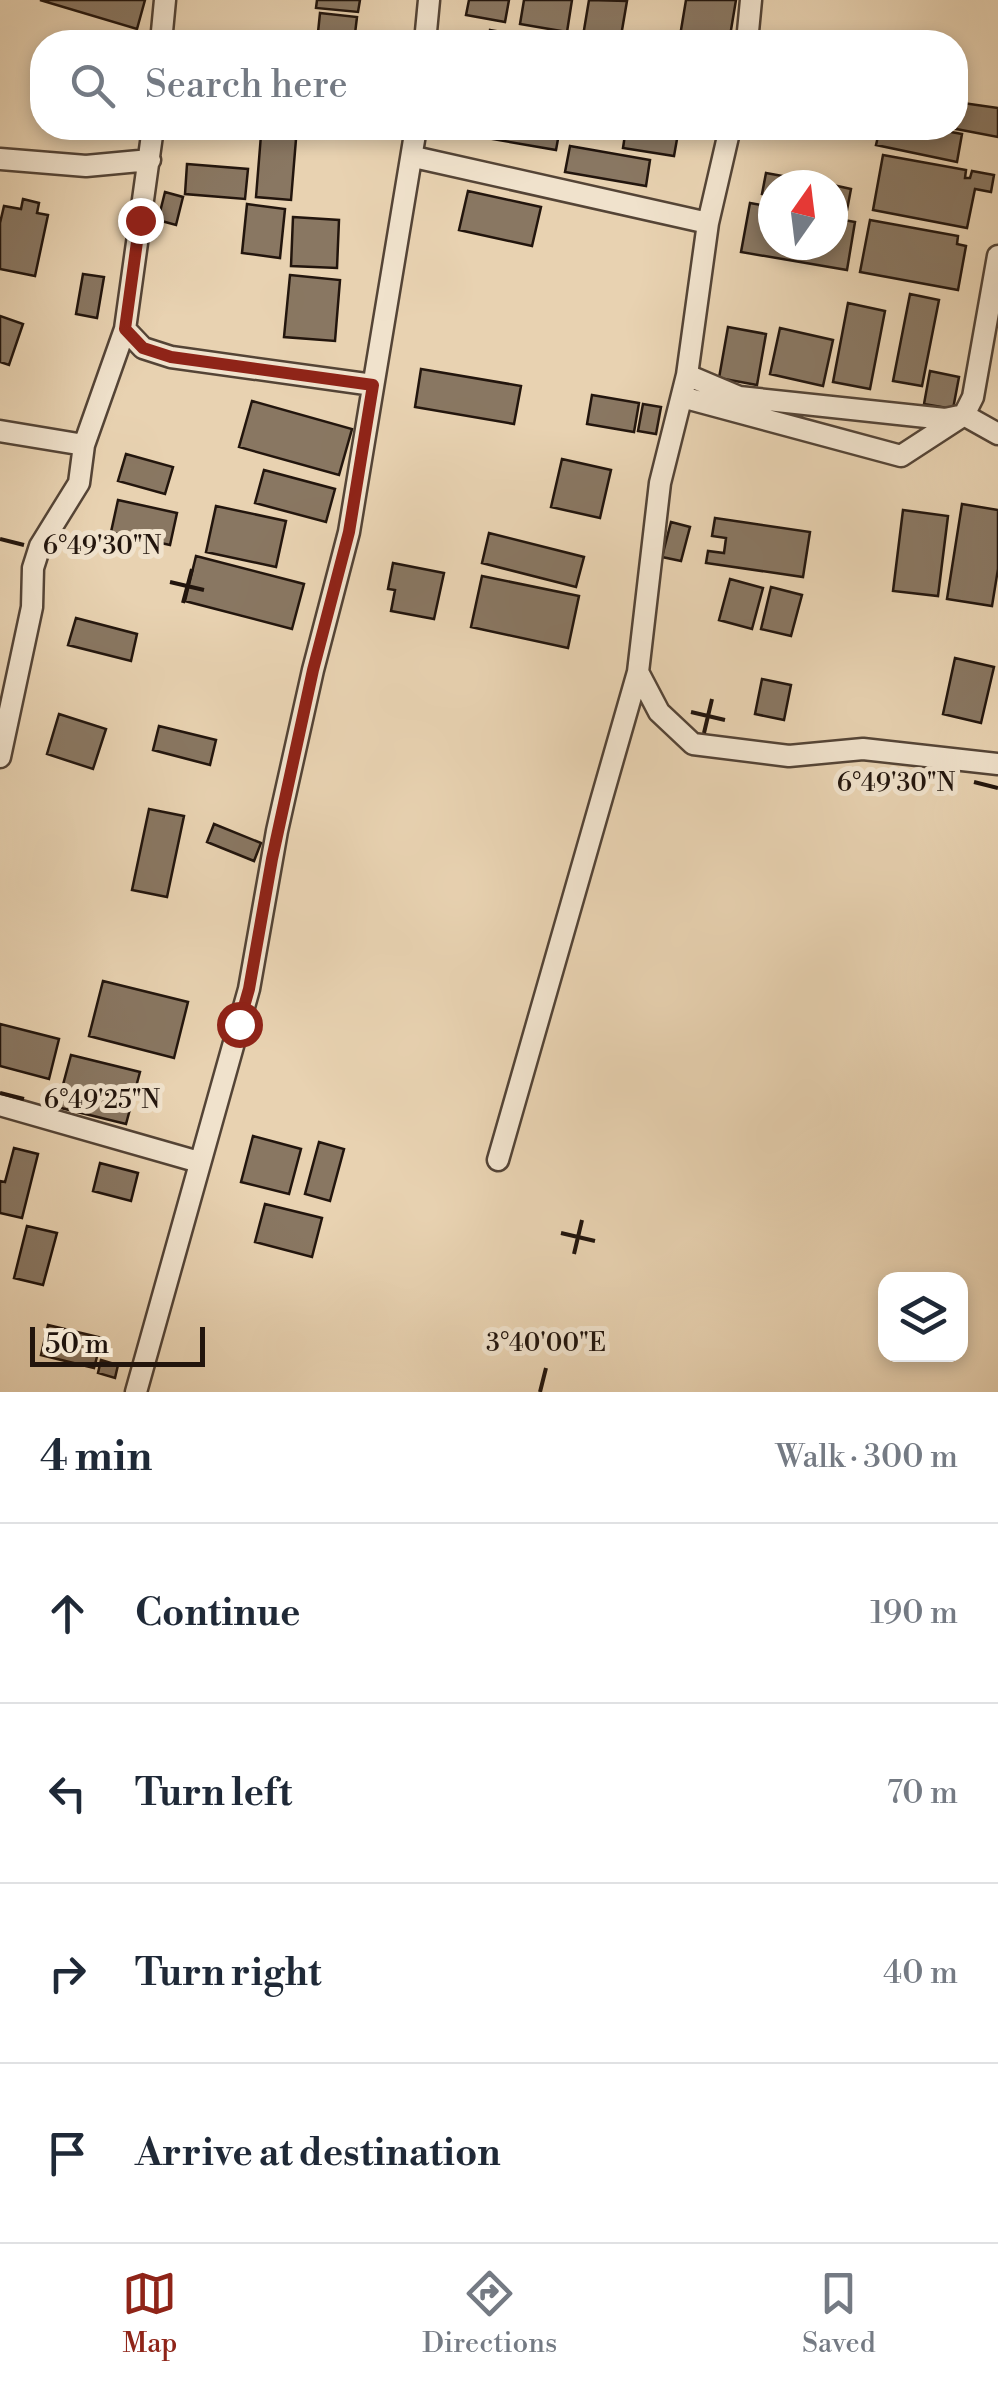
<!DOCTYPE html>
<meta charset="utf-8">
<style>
:root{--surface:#fff;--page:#f6f6f7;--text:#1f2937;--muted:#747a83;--line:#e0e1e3;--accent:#8f2418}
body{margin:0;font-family:"Libre Bodoni",serif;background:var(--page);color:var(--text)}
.controls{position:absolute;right:30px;bottom:30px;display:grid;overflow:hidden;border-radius:20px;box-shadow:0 5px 15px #0003}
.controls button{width:90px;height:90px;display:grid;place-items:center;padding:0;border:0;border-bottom:2px solid var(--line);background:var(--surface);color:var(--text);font:50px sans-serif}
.compass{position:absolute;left:758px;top:170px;width:90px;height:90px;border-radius:50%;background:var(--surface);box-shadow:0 5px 15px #0003;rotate:14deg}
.scale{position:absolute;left:30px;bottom:25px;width:175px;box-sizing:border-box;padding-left:10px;border:5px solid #22150d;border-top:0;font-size:28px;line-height:35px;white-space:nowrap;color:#22150d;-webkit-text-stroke:8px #f0e2cc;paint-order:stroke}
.stop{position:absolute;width:30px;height:30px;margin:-22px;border:8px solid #8f2418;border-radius:50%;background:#fff}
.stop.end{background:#8f2418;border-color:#fff;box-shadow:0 2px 10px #0008}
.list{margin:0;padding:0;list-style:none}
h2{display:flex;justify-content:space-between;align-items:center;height:130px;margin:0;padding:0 40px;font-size:42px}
h2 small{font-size:32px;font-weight:400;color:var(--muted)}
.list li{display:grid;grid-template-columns:65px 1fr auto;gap:30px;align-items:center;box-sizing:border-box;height:180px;padding:0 40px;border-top:2px solid var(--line)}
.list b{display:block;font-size:38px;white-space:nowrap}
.list em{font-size:32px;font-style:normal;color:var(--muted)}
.icon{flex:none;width:55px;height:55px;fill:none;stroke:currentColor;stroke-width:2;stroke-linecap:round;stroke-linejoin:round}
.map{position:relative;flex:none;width:998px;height:1392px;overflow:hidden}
.search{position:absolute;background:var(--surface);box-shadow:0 5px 15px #0003;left:30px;right:30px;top:30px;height:110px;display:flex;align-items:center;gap:25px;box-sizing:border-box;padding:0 35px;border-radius:40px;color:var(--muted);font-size:38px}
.sheet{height:850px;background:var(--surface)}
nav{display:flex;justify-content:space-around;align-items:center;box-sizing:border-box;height:140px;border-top:2px solid var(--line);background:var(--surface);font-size:28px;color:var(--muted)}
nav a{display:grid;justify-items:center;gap:5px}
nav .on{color:var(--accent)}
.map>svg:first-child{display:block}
</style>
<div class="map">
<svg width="998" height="1392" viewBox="0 0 998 1392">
<rect width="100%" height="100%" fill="#e8d2b1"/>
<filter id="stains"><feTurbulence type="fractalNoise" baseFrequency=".002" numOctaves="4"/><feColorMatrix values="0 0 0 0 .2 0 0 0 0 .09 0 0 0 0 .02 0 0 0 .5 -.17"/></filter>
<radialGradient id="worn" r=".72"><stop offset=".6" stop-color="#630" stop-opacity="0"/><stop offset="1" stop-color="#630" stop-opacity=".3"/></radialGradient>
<path fill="#897762" stroke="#22150d" stroke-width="2.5" d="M 40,0 L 145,0 L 137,29 Z
M 317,0 L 360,0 L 358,12 L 316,8 Z
M 469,0 L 509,0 L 505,22 L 466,15 Z
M 524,0 L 572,0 L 567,32 L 520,24 Z
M 589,0 L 627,1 L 620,42 L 582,42 Z
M 686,0 L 736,0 L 729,42 L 679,42 Z
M 320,13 L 357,17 L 354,42 L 317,42 Z
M 490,30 L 560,42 L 488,42 Z
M 956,102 L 998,108 L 998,137 L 951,128 L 956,128 Z
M 453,128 L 560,128 L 556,150 L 452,132 Z
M 626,128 L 679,128 L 674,156 L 623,148 Z
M 880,128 L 929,128 L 962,134 L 957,162 L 876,145 Z
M 261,135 L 296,139 L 291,200 L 256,197 Z
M 570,146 L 650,160 L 646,186 L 565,172 Z
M 883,155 L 966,170 L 965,178 L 970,178 L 972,171 L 994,175 L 991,192 L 975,189 L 967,228 L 873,210 Z
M 187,164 L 248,169 L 245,199 L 185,194 Z
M 766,173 L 832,185 L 773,185 L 773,196 L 762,194 Z
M 833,185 L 851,189 L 847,210 L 833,208 Z
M 468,191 L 541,207 L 532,246 L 459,230 Z
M 165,192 L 183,197 L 176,225 L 158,220 Z
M 23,199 L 39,203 L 37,213 L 48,215 L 35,276 L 0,269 L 0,223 L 4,206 L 21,209 Z
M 750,203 L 773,207 L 773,245 L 833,245 L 833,218 L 855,222 L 847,270 L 741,252 Z
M 247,204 L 285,209 L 280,258 L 242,253 Z
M 293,217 L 339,220 L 337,268 L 291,266 Z
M 870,220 L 958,236 L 957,244 L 966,246 L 958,290 L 860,272 Z
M 83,274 L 104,277 L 97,318 L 76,314 Z
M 290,275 L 340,280 L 335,341 L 284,337 Z
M 910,294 L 939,300 L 922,386 L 893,381 Z
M 848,303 L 885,311 L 870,389 L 833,382 Z
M 0,316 L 23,324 L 9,365 L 0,362 Z
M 728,327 L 766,334 L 757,385 L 719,378 Z
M 780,328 L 833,340 L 823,386 L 770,374 Z
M 421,369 L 521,386 L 514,424 L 415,407 Z
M 930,371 L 959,377 L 953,409 L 924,404 Z
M 592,395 L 639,403 L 634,432 L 587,424 Z
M 252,401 L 352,429 L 339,475 L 239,447 Z
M 643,404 L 661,407 L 656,434 L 638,431 Z
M 126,454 L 173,467 L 165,494 L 118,481 Z
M 562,459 L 611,470 L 600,518 L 551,507 Z
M 264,470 L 335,489 L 326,522 L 255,503 Z
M 118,500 L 177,513 L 170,545 L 111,532 Z
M 962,504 L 998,510 L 998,569 L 992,606 L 947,599 Z
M 216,506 L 286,521 L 276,567 L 206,552 Z
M 903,510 L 948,516 L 938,596 L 893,591 Z
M 715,518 L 810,532 L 803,577 L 706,563 L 708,551 L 724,553 L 726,538 L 712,536 Z
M 671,522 L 690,527 L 681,561 L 662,557 Z
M 489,533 L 584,557 L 576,587 L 482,563 Z
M 196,556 L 304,584 L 292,629 L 185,601 Z
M 393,563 L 444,573 L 434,619 L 391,611 L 395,590 L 388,589 Z
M 482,576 L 579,596 L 568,648 L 471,627 Z
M 730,579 L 763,588 L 752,629 L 719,620 Z
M 771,587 L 802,595 L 791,636 L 761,629 Z
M 76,618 L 137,634 L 131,661 L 68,645 Z
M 955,658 L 994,667 L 981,723 L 943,714 Z
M 762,679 L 791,685 L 784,720 L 755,714 Z
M 59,714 L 106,729 L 93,769 L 47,754 Z
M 159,726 L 216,740 L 210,765 L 153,750 Z
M 149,809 L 184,816 L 167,897 L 132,890 Z
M 214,824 L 261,843 L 254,861 L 207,842 Z
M 103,981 L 188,1002 L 174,1058 L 89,1036 Z
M 0,1024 L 59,1039 L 49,1079 L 0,1066 Z
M 71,1055 L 140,1072 L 126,1124 L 57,1107 Z
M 253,1136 L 301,1149 L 289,1194 L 241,1182 Z
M 319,1142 L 344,1149 L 330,1201 L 305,1194 Z
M 14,1148 L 38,1154 L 22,1218 L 0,1213 L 0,1181 L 5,1182 Z
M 100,1163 L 138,1173 L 131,1201 L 93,1191 Z
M 265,1204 L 322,1218 L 312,1257 L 255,1242 Z
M 27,1226 L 57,1233 L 43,1285 L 14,1278 Z
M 48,1325 L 102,1338 L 94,1368 L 41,1355 Z
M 101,1360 L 118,1365 L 115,1378 L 98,1373 Z"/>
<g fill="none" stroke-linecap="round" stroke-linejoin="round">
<g stroke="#544436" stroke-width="25">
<path id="minor" d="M 161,42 L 165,0
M 425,42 L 429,0
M 747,42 L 751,0
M 730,128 L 708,223 L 687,375 L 660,483 L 638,672 L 659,712 L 693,744 L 789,756 L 863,749 L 998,764
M 414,157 L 708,223
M 0,159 L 86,166 L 150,160
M 125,329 L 143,348 L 171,357 L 373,385
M 687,375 L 739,397 L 945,419 L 964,415 L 973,397 L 998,256
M 682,397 L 901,456 L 964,415 L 998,434
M 0,431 L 84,445
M 0,757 L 32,607 L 33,568 L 40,546 L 79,483 L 84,445 L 125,329 L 153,128
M 0,1105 L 199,1162
M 498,1160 L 638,672
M 136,1392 L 249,989 L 277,831 L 313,670 L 349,532 L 416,128"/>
</g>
<use href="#minor" stroke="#f0e2cc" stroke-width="20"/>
</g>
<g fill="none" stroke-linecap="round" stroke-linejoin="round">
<path stroke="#8f2418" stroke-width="12" d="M 140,220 L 125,329 L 143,348 L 171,357 L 373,385 L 349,532 L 313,670 L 272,859 L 249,989 L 239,1024"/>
</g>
<path fill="none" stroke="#22150d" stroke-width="4" d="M 0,539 L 24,545M 170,582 L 204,590M 183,603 L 192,569M 691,712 L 725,720M 704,733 L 712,699M 974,782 L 998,788M 0,1093 L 24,1099M 561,1233 L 595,1241M 574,1254 L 582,1220M 540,1392 L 546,1368"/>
<g font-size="25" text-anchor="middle" fill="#22150d" stroke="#f0e2cc" stroke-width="10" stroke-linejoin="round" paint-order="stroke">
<text x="102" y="554">6°49'30"N</text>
<text x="896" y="791">6°49'30"N</text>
<text x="102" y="1108">6°49'25"N</text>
<text x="546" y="1351">3°40'00"E</text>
</g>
<rect width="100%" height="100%" filter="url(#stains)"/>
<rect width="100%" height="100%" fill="url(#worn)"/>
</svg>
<div class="controls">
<button><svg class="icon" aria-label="layers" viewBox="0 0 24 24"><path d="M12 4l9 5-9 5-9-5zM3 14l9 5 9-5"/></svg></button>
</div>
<svg class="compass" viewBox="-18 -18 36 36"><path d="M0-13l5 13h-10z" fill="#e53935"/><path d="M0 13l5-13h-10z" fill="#747a83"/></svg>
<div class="scale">50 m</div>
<div class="stop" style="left:239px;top:1024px"></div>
<div class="stop end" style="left:140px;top:220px"></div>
<div class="search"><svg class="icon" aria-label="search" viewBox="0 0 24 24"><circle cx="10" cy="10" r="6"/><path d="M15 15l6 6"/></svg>Search here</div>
</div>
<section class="sheet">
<h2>4 min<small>Walk · 300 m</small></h2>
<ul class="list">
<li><svg class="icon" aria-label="ahead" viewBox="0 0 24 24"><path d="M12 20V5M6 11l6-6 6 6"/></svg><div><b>Continue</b></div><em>190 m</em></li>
<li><svg class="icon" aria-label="left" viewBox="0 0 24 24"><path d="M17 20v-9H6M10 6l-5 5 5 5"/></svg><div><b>Turn left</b></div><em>70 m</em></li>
<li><svg class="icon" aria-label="right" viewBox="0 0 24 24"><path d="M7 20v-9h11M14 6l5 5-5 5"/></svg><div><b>Turn right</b></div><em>40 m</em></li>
<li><svg class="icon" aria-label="arrive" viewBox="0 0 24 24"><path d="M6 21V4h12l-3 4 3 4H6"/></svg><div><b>Arrive at destination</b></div></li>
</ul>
</section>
<nav>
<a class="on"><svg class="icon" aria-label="map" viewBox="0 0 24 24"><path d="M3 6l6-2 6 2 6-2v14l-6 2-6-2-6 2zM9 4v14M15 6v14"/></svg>Map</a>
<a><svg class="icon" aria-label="directions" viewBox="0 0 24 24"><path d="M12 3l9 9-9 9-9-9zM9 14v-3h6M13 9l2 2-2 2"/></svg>Directions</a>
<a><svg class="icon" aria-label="saved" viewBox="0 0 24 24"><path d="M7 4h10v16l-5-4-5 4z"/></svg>Saved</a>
</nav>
